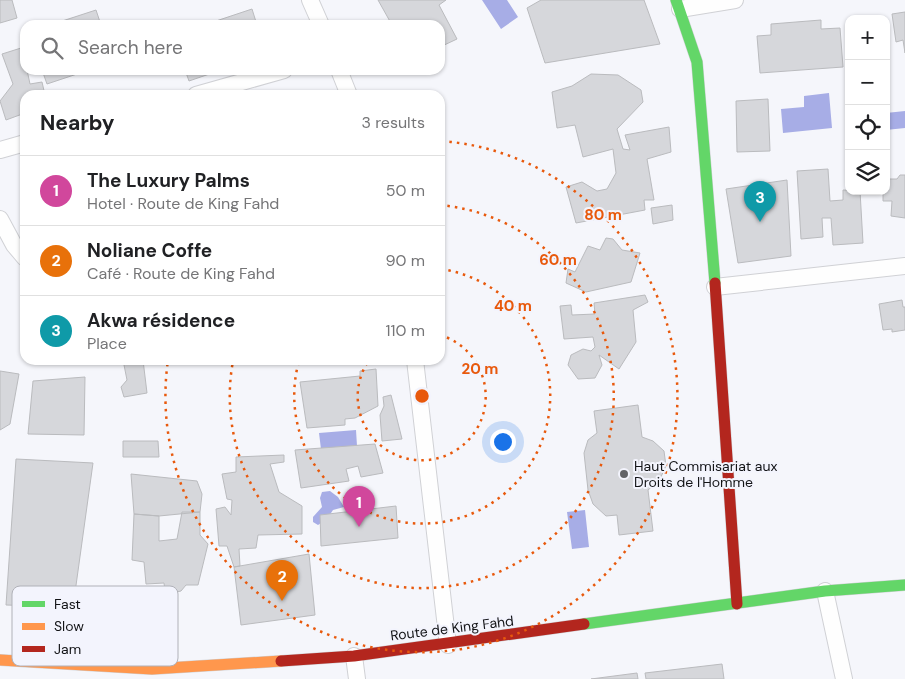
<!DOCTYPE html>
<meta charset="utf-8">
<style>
:root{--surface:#fff;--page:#f6f6f6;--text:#202124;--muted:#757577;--line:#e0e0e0;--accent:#626367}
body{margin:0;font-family:"DM Sans",sans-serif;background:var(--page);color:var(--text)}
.controls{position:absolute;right:15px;top:15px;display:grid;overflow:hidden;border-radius:10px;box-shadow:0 1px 4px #0004}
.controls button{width:45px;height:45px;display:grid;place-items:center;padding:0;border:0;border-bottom:1px solid var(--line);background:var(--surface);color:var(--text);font:25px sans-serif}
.you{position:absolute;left:502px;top:441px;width:18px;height:18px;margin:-12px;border:4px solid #fff;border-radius:50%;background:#1a73e8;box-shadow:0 0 0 8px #1a73e833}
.badge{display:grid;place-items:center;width:32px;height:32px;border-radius:50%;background:var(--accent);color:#fff;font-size:16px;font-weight:700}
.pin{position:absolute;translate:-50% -41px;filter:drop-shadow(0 1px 2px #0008)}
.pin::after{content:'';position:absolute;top:26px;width:18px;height:15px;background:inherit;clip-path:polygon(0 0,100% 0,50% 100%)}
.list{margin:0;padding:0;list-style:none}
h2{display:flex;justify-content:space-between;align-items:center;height:65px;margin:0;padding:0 20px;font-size:21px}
h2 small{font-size:16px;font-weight:400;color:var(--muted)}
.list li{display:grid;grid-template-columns:32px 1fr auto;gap:15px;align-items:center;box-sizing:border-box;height:70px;padding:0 20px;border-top:1px solid var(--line)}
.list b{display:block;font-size:19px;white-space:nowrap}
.list p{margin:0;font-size:16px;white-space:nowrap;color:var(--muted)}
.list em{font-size:16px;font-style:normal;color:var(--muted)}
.icon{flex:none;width:28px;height:28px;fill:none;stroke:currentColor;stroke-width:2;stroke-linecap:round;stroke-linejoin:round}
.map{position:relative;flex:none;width:905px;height:679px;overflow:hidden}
.search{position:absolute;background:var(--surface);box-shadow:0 1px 4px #0004;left:20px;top:20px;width:425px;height:55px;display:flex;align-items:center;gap:12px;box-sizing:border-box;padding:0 18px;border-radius:15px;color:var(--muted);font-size:19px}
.panel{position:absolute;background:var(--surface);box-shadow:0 1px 4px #0004;left:20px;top:90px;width:425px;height:275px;border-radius:15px}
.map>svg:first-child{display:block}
</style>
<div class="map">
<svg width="905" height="679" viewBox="0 0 905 679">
<rect width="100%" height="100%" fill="#f5f6fb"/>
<path fill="#a7ade6" d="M 482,0 L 507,0 L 518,17 L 501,29 Z
M 829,93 L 832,128 L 783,133 L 781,109 L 804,107 L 804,96 Z
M 905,111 L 905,128 L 886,130 L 886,113 Z
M 356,430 L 357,446 L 321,449 L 319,433 Z
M 330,491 L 338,497 L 344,507 L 333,510 L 327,519 L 318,525 L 313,522 L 313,517 L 322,507 L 320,498 L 322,492 Z
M 585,510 L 589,547 L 572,549 L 567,512 Z"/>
<path fill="#d6d7db" stroke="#babbbe" d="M 0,0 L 12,0 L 17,18 L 0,23 Z
M 378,0 L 446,0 L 439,5 L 457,39 L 440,47 L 440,25 L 392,25 Z
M 541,0 L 644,0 L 660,44 L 545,63 L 527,8 Z
M 252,9 L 257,25 L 204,25 Z
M 96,10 L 101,25 L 50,25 Z
M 905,12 L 905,53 L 903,40 L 896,42 L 892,14 Z
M 821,20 L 821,29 L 840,28 L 843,67 L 760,73 L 757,36 L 771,35 L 771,24 Z
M 21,48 L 25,70 L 27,70 L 30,84 L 42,82 L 45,95 L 25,95 L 25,113 L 6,120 L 0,101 L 13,84 L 2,54 Z
M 42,70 L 89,70 L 47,84 Z
M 185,70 L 221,70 L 189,81 Z
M 591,74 L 618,75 L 641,90 L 643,102 L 617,129 L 623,149 L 630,150 L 625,135 L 669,127 L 671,152 L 647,159 L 654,200 L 644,200 L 645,210 L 576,223 L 566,187 L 582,182 L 597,191 L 607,189 L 616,173 L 613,149 L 583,157 L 575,125 L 557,128 L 552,92 L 572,86 Z
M 768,99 L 770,151 L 737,152 L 736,101 Z
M 828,169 L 830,201 L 843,200 L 843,190 L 860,191 L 863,243 L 833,245 L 831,218 L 822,218 L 823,237 L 801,239 L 797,171 Z
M 900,175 L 905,175 L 905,218 L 891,216 L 892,201 L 883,201 L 883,191 L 886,191 L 886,179 L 897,179 Z
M 787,180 L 791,256 L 738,263 L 726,189 Z
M 672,205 L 673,220 L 653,224 L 651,208 Z
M 606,238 L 613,239 L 622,250 L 640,253 L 631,282 L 586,292 L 566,283 L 568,269 L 575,272 L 588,246 L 600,250 Z
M 645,295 L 648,302 L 633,310 L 636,342 L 619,369 L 599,355 L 602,365 L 595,378 L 578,379 L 568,365 L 571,355 L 583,349 L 591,351 L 595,347 L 593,337 L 564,339 L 560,306 L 571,305 L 572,315 L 595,314 L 594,303 Z
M 902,300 L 903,307 L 905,307 L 905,330 L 892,332 L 892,329 L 883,330 L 879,304 Z
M 123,360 L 143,360 L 147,393 L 124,397 L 121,387 L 127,380 Z
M 376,369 L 378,406 L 355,418 L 345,419 L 345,425 L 307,428 L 300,382 L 360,376 L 360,371 Z
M 0,371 L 19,374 L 10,424 L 0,430 Z
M 85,377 L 84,435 L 28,434 L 33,381 Z
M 391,395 L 402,439 L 382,441 L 380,415 L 384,406 L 383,397 Z
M 638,405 L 642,437 L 653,441 L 664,451 L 666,466 L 659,481 L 648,490 L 653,531 L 619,535 L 617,515 L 606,516 L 593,504 L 588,490 L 584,453 L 588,440 L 597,433 L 594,411 Z
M 123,441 L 158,441 L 159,457 L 123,457 Z
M 375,444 L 383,473 L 361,477 L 358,466 L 346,469 L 349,481 L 301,488 L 295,450 Z
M 284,455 L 284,462 L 270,464 L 279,492 L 302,506 L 302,534 L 258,535 L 256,548 L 239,549 L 240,566 L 234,567 L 227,546 L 219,546 L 216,509 L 225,507 L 231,515 L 232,500 L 227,499 L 222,474 L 236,472 L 236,457 Z
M 16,459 L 93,463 L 73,607 L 6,605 Z
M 131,474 L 197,481 L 202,494 L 200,512 L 159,516 L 134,514 Z
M 396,506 L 398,538 L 321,546 L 320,515 Z
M 182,512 L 200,512 L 200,535 L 208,544 L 198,585 L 186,585 L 181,591 L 172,593 L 165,591 L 164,583 L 146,584 L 144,562 L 132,560 L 134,514 L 159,516 L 159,541 L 177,539 Z
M 309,554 L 315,615 L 241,625 L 234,567 Z
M 722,664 L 724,679 L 646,679 L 645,673 Z
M 637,673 L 638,679 L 591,679 Z"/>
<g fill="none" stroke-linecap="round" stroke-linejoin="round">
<g stroke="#d0d1d5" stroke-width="18">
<path id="street" d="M 310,0 L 321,25
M 680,9 L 735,0
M 339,70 L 349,95
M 196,95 L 284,70
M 0,150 L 25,143
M 0,219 L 14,245 L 25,258
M 715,287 L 905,266
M 415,360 L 448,645
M 825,591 L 844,679
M 354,656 L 357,679"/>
</g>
<g stroke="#d0d1d5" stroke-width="12">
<path id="fast" d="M 676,0 L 697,62 L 715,283
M 584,624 L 825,591 L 905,585"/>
</g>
<g stroke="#d0d1d5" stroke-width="12">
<path id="slow" d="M 0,660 L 152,669 L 281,661"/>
</g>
<g stroke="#d0d1d5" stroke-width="12">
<path id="jam" d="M 715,283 L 737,604
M 281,661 L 354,656 L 584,624"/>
</g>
<use href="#street" stroke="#fefefe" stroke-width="16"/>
<use href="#fast" stroke="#63d668" stroke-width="11"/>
<use href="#slow" stroke="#ff974d" stroke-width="11"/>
<use href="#jam" stroke="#b3261e" stroke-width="11"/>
</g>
<g fill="none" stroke="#e8590c" stroke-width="2.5" stroke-dasharray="2.5 5">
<path d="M440 335A64 64 0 1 1 369 360"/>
<path d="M441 269A128 128 0 1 1 299 361"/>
<path d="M440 205A192 192 0 1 1 233 361"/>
<path d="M442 141A256 256 0 1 1 168 360"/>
</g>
<circle fill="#626367" stroke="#f3f4fd" stroke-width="2" cx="624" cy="474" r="5"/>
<g text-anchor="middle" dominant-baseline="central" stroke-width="4" stroke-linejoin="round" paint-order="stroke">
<g font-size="14" fill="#131417" stroke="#f3f4fd" text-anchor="start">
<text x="634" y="466">Haut Commisariat aux<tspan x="634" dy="16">Droits de l'Homme</tspan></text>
</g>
<g font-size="14" fill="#131417" stroke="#f3f4fd">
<text transform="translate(452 628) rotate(-7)">Route de King Fahd</text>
</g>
</g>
<rect x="12" y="586" width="166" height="80" rx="8" fill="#f3f4fd" stroke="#b0b1b8" stroke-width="1"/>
<rect x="22" y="601" width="23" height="6" fill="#63d668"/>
<rect x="22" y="623" width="23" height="7" fill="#ff974d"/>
<rect x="22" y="646" width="23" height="6" fill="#b3261e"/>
<g font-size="14" fill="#131417">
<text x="54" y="609">Fast</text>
<text x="54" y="631">Slow</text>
<text x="54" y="654">Jam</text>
</g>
<circle cx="422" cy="396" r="8" fill="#e8590c" stroke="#f3f4fd" stroke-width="2.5"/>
<g font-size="15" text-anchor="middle" font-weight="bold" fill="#e8590c" stroke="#f3f4fd" stroke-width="4" stroke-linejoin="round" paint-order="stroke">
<text x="603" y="220">80 m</text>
<text x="558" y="265">60 m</text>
<text x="513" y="311">40 m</text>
<text x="480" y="374">20 m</text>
</g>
</svg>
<div class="controls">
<button>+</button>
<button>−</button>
<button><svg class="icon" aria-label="locate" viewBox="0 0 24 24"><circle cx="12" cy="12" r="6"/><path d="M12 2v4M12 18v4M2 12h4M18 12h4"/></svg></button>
<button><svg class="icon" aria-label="layers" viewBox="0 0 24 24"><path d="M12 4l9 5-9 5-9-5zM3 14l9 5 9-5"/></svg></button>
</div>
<div class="you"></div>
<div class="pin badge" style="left:359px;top:527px;background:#d1479c">1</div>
<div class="pin badge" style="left:282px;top:601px;background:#e8710a">2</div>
<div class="pin badge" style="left:760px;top:222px;background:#0f9aa8">3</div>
<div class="search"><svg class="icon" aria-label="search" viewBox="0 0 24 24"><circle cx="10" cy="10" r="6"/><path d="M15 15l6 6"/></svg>Search here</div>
<section class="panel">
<h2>Nearby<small>3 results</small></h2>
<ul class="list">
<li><span class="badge" style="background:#d1479c">1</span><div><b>The Luxury Palms</b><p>Hotel · Route de King Fahd</p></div><em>50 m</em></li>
<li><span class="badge" style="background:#e8710a">2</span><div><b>Noliane Coffe</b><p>Café · Route de King Fahd</p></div><em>90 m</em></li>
<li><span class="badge" style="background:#0f9aa8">3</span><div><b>Akwa résidence</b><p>Place</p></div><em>110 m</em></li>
</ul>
</section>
</div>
